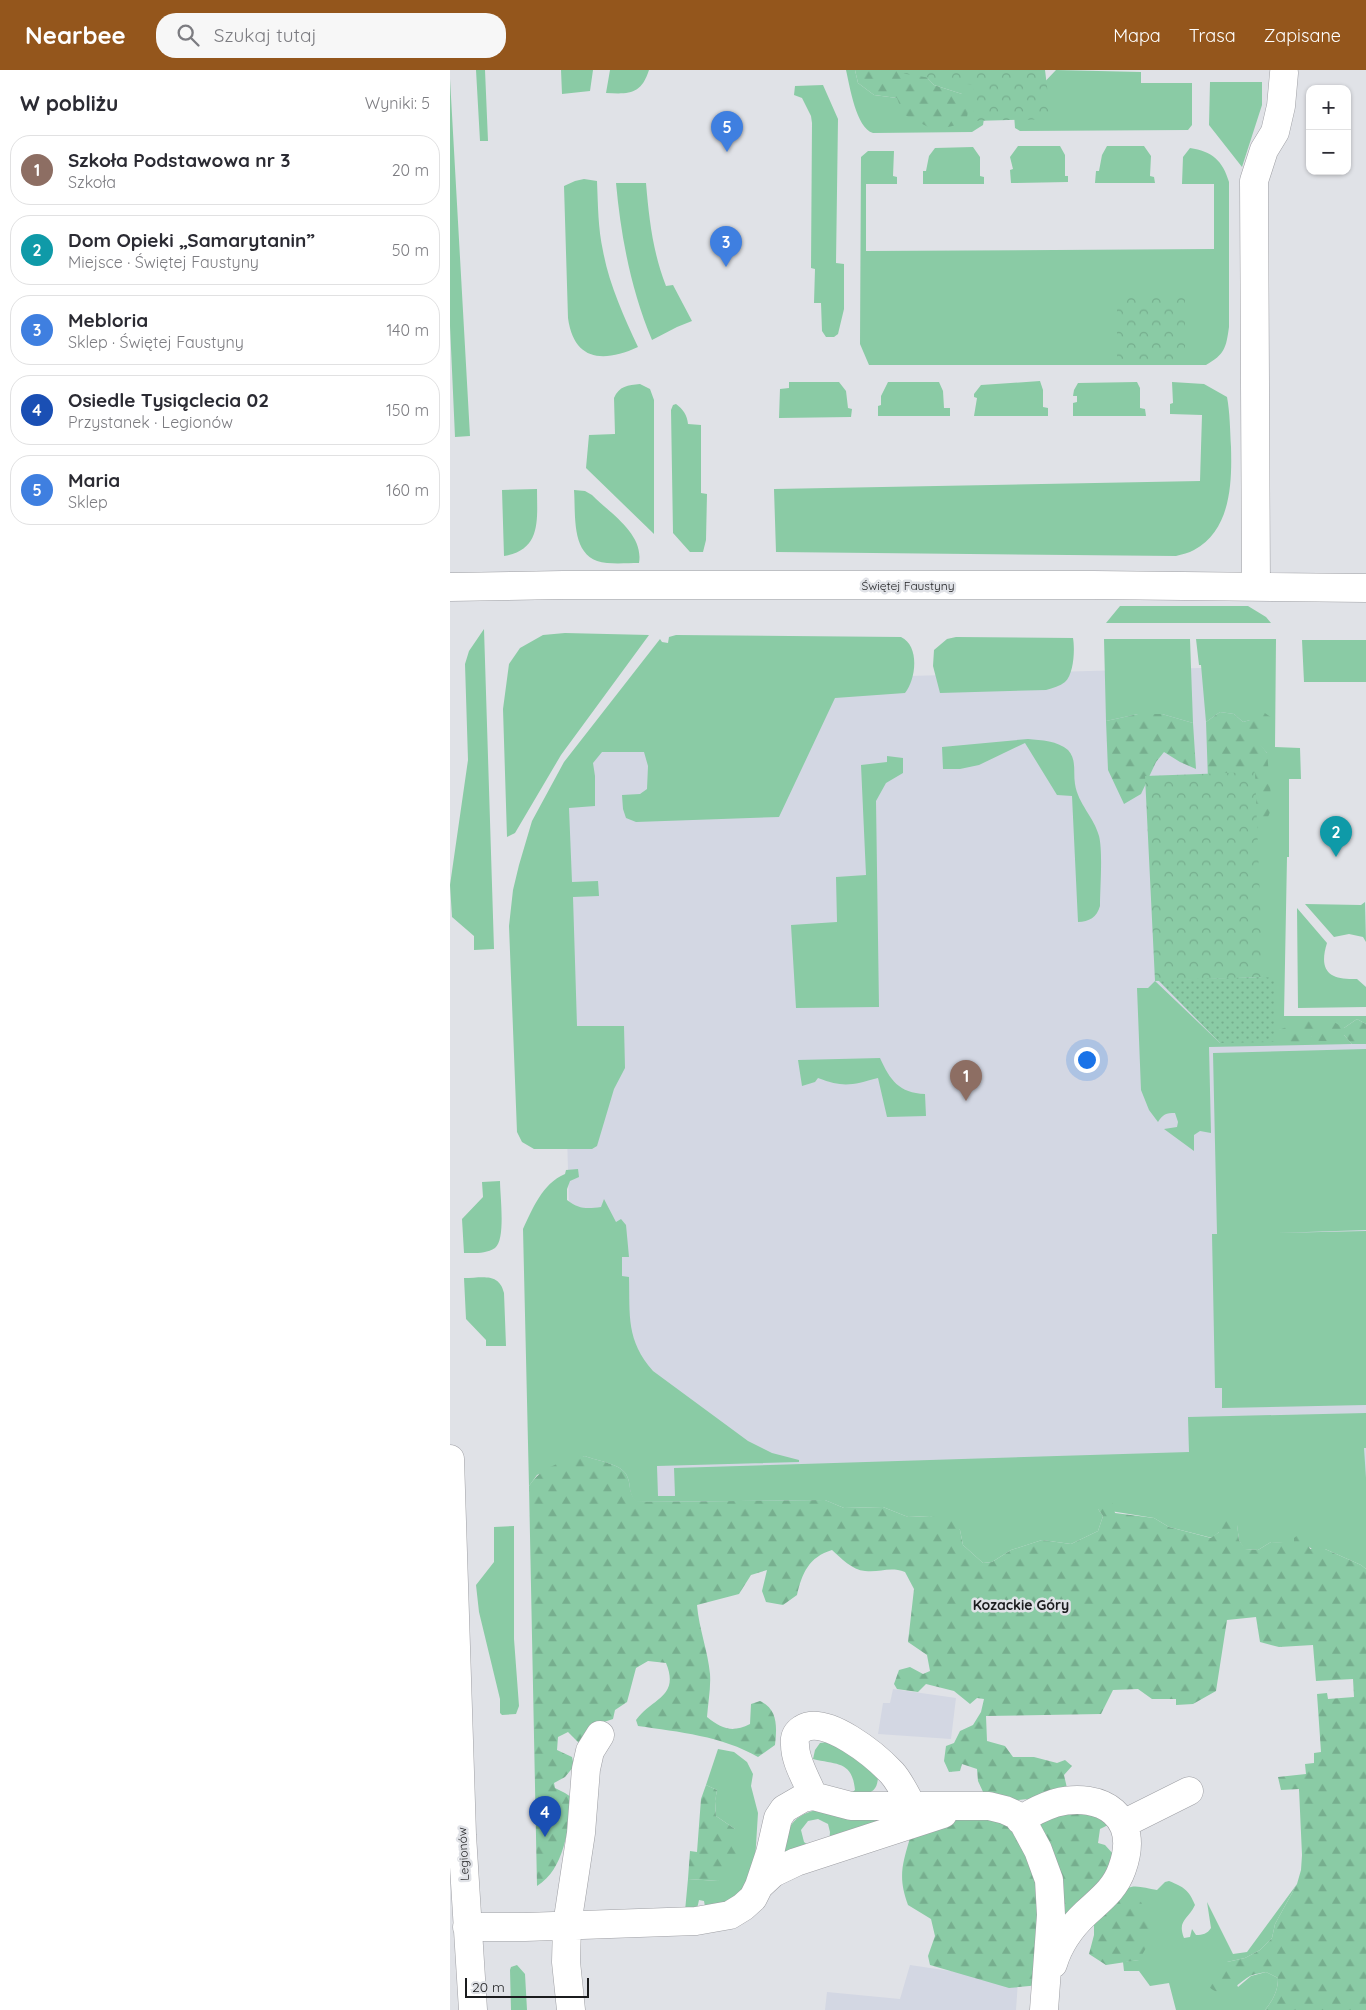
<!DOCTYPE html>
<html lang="pl">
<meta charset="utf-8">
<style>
:root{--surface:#fff;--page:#f7f7f7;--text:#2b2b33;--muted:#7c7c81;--line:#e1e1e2;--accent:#94561c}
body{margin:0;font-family:Quicksand,sans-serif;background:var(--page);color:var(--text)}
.controls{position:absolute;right:15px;top:15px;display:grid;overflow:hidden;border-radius:10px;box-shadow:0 1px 4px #0004}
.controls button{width:45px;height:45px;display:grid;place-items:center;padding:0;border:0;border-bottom:1px solid var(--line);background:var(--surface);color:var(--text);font:25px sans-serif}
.scale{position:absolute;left:15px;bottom:12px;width:124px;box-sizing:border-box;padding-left:5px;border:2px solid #1b1c1e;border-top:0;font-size:14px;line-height:18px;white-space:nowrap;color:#1b1c1e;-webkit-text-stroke:4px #e0e2e7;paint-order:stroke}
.you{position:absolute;left:636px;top:989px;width:18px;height:18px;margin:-12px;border:4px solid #fff;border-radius:50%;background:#1a73e8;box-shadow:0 0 0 8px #1a73e833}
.badge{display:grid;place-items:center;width:32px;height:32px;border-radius:50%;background:var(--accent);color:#fff;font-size:16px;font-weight:700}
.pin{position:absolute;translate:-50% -41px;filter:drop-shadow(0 1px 2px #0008)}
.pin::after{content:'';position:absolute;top:26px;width:18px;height:15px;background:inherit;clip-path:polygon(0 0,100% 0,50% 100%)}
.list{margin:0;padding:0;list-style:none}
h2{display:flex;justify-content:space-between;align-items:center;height:65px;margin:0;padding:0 20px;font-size:21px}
h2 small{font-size:16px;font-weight:400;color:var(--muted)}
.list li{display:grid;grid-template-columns:32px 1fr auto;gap:15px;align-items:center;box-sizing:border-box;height:70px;margin:0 10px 10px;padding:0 10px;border:1px solid var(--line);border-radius:20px}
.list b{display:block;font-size:19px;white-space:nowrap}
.list p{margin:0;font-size:16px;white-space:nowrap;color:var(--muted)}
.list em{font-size:16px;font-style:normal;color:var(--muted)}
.icon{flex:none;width:28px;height:28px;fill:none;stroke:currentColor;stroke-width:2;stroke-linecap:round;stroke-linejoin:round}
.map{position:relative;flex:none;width:916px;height:1940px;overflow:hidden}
header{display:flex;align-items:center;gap:30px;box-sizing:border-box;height:70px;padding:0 25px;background:var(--accent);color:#fff}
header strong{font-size:24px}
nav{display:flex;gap:28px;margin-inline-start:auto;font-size:18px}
.search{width:350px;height:45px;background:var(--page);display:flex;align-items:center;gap:12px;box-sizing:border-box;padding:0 18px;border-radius:20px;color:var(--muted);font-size:19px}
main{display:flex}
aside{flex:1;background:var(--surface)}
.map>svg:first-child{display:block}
</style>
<header>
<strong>Nearbee</strong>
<div class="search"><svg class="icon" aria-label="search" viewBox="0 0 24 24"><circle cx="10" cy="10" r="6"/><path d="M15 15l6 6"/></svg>Szukaj tutaj</div>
<nav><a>Mapa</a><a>Trasa</a><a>Zapisane</a></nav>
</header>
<main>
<aside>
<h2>W pobliżu<small>Wyniki: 5</small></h2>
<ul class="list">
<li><span class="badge" style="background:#8d6e63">1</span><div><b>Szkoła Podstawowa nr 3</b><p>Szkoła</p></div><em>20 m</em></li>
<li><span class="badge" style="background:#0f9aa8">2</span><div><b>Dom Opieki „Samarytanin”</b><p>Miejsce · Świętej Faustyny</p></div><em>50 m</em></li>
<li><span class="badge" style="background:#3f7fe0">3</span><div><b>Mebloria</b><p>Sklep · Świętej Faustyny</p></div><em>140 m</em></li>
<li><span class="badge" style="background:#1a4fb4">4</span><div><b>Osiedle Tysiąclecia 02</b><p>Przystanek · Legionów</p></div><em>150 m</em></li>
<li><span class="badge" style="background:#3f7fe0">5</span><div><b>Maria</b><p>Sklep</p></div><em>160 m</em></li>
</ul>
</aside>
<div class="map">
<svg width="916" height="1940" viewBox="0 0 916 1940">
<defs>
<pattern id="forest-firs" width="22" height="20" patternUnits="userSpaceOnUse" patternTransform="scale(1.25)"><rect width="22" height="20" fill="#8acba5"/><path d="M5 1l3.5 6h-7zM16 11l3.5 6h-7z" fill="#76ae8e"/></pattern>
<pattern id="park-crowns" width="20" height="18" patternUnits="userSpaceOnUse" patternTransform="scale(1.25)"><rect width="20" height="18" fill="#8acba5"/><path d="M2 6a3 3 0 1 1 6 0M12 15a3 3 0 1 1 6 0" fill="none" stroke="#76ae8e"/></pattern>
<pattern id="garden-dots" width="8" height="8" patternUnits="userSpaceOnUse" patternTransform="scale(1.25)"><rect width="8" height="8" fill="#8acba5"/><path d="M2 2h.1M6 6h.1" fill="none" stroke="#76ae8e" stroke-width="1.8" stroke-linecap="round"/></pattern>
</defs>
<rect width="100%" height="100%" fill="#e0e2e7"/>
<path fill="#d3d7e3" d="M 822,596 L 829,960 L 916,972 L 916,1422 L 128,1440 L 107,725 L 150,673 L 386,608 Z
M 443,1619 L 506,1628 L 501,1669 L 428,1664 L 433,1633 L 440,1633 Z
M 460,1895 L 568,1911 L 566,1940 L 375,1940 L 377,1922 L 450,1929 Z"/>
<path fill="#8acba5" d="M 26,0 L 35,0 L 38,71 L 30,71 Z
M 111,0 L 143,0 L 140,21 L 112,24 Z
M 160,0 L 199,0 C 191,25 179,24 156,23 Z
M 396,0 L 405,0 L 408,13 L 424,25 L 447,28 L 512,24 L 484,15 L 470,0 L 525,11 L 537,29 L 533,55 L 522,62 L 423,63 C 406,58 400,17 396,0 Z
M 606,0 L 691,2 L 691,13 L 742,13 L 742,55 L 738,60 L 570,61 L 565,58 L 564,44 Z
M 0,9 L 20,366 L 5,367 L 0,256 Z
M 760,12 L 812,12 L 812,35 L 792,97 L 759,55 Z
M 373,15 L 388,49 L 386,193 L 394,194 L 394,239 L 388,264 L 384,267 L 376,267 L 372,261 L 371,233 L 364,233 L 365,199 L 361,198 L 362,53 L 361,46 L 352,28 L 344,25 L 345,16 Z
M 568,76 L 610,76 L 615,85 L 615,106 L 618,106 L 618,112 L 561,113 L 560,100 L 563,99 L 560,87 Z
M 657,76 L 694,76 L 701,86 L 700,106 L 704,107 L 705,113 L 645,113 L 646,101 L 649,101 L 652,85 Z
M 523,77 L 530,87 L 530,106 L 534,107 L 534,114 L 473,114 L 473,101 L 476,101 L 479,86 L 485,78 Z
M 740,78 C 762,81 773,91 779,112 L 779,257 C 776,278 775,284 756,295 L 419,295 L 410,274 L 411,87 L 418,81 L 444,81 L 443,106 L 447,107 L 447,114 L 416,114 L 416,181 L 764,179 L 764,114 L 732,114 L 733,87 Z
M 134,109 L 147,111 C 148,135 148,158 153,181 C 159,214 174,247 188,277 C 153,293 124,291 118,248 L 114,116 L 125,111 Z
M 196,113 C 199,149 203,183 216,216 L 223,215 L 242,251 L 227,257 L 202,270 C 181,220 171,167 166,113 Z
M 590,311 L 593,320 L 593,337 L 598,338 L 598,346 L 524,346 L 527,328 L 524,327 L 524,324 L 531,315 Z
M 339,312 L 389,312 L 396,321 L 398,338 L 402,339 L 401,347 L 329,348 L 330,319 L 339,318 Z
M 438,312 L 489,312 L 493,321 L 494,338 L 500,338 L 500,346 L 428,346 L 428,336 L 431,335 L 431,326 Z
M 687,312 L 690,318 L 690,338 L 695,339 L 696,346 L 623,346 L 623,333 L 627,332 L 627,326 L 623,326 L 624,320 L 628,313 Z
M 722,312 L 754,314 L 777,327 C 780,343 780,360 781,377 C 782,413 781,460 744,480 C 739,483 732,484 726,486 L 326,482 L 324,419 L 750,411 L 752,345 L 720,344 L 720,334 L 723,333 Z
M 190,314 L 200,319 L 204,330 L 204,464 L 136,398 L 139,365 L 165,364 L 164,328 C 169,316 178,315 190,314 Z
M 226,334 C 233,339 237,345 238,354 L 251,355 L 251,423 L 257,424 L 256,470 L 253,482 L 240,482 L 223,463 L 221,340 L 223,335 Z
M 87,419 C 87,449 92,480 54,486 L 52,420 Z
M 124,420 L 135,421 L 142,425 C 161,444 194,464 189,493 C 179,493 168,494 157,493 C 120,490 126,447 124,420 Z
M 670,536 L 798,536 L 816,547 L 821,553 L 656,553 Z
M 34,559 L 44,879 L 24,880 L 24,866 L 2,847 L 0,815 L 18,690 L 15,594 L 19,581 Z
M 115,563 L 199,565 L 111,685 L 65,763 L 57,767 L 53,639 L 59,594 L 70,578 L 93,565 Z
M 226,565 L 451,567 C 470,576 466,609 455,623 L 385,628 L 329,747 L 186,752 L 176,748 L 173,739 L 172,725 L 190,724 L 197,719 L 198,696 L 194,682 L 152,682 L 143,693 L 145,706 L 145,736 L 119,738 L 122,812 L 148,811 L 149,826 L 123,827 L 127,956 L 174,956 L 175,998 L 164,1019 L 147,1076 L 142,1079 L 84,1079 L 72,1072 L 67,1062 L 59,856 L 63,820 L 69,795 L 82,751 L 114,692 L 210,569 L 212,572 L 218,573 L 219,567 Z
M 506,567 L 623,568 C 625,579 624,604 615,612 C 610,616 603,618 596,620 L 490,623 L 483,596 L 484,580 L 497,569 Z
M 654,569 L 740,569 L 743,653 L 712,644 L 688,644 L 656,651 Z
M 746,569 L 826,569 L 825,677 L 850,678 L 851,709 L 839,709 L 839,787 L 837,787 L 834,946 L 916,946 L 916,954 L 907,949 L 894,958 L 864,957 L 829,960 L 830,972 L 862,966 L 894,965 L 902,974 L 759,977 L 761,1063 L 750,1061 L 744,1065 L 744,1081 L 714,1059 L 727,1057 L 728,1052 L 725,1043 C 716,1043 713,1044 708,1052 L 699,1040 L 691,1020 L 687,918 L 698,918 L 705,911 L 770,973 L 813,907 L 792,857 L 817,683 L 809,674 L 809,663 L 800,650 L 793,652 L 784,644 L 770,642 L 756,652 L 751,595 L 749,595 Z
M 852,570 L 916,570 L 916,612 L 854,612 Z
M 578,669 C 591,670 608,671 618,680 C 627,690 623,702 625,714 C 628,734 644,747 649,766 C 653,782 650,818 650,836 C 647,847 639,852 628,852 L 622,726 L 607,725 L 575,673 L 529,695 L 510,699 L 493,699 L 492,677 Z
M 437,686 L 453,688 L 453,703 L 436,713 L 426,731 L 429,937 L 346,938 L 341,855 L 387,852 L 386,807 L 416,805 L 411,695 L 437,692 Z
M 915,832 L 916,872 L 913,867 L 899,864 L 884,867 L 855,834 L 911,835 Z
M 847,838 L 877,873 C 868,902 880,910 907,909 L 916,917 L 916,937 L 848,938 Z
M 916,979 L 916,1160 L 827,1163 L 916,1161 L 916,1335 L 772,1338 L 772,1318 L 765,1318 L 762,1164 L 767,1164 L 763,983 Z
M 430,988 C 440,1010 449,1023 475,1024 L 476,1046 L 437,1047 L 428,1008 C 402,1015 394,1018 368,1008 L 365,1012 L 352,1016 L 348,990 Z
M 128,1099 L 129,1107 L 120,1111 L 117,1119 L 117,1130 C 128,1139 137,1139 151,1137 L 154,1129 L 166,1152 L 171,1149 L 176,1155 L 179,1187 L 172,1187 L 172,1206 L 179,1207 C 180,1246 176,1270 203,1301 L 298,1371 L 322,1383 L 349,1390 L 349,1392 L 207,1396 L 208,1426 L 225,1426 L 224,1398 L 739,1382 L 738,1347 L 916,1343 L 916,1378 L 914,1378 L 916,1408 L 916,1499 L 911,1495 L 875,1479 L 863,1480 L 857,1475 L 821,1472 L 808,1480 L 794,1479 L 789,1470 L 787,1455 L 769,1462 L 762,1468 L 719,1457 L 704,1448 L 648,1439 L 653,1446 L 648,1461 L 621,1474 L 592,1470 L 561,1480 L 542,1492 L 533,1493 L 513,1475 L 510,1460 L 480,1446 L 458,1447 L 433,1437 L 394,1438 L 375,1430 L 186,1432 C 177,1420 182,1417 177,1406 C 173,1394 147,1391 135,1386 L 87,1405 L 79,1416 L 73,1159 C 83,1138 92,1114 115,1104 L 116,1100 Z
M 50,1111 C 50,1125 56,1170 45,1178 C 36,1184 24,1183 14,1183 L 12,1149 L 33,1127 L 32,1112 Z
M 14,1208 C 32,1208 49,1202 54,1223 L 56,1276 L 36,1276 L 36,1270 L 16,1249 Z
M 64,1456 L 64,1569 L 69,1636 L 66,1644 L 52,1645 L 50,1643 L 50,1629 L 29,1542 L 26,1515 L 44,1492 L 44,1457 Z
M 378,1672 L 428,1700 C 429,1724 421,1724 399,1725 L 405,1720 C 402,1691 388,1695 363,1689 L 365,1680 L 370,1673 Z
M 268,1679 L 284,1682 L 297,1692 L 303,1704 L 301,1716 L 308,1743 L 305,1791 L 298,1816 L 284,1834 L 256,1842 L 254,1831 L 249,1830 L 246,1843 L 235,1841 L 238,1809 L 268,1811 L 285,1759 L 266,1746 L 265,1731 L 267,1720 L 256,1715 Z
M 376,1738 L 427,1746 L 430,1754 L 379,1774 L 380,1762 L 378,1754 L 368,1749 L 358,1751 L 351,1760 L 354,1772 L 363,1779 L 333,1792 C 335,1757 340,1744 376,1738 Z
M 719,1811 C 734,1817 739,1820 745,1835 C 738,1850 727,1850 734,1868 L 740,1867 L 742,1859 L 746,1865 C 753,1865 757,1864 761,1858 L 757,1832 L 783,1884 L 797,1882 L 847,1814 L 825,1854 L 822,1868 L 810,1880 L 795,1888 L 777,1892 L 788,1917 L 801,1906 L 816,1902 L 828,1908 C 828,1921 823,1930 815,1940 L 726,1940 L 719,1913 L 700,1916 L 689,1901 L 674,1901 L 673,1892 L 689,1890 L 669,1825 C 680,1811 692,1818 707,1820 L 715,1812 Z
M 67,1895 L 75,1904 L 77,1940 L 61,1940 L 60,1900 L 61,1897 Z"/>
<path fill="url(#forest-firs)" d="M 405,0 L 470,0 L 484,15 L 512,24 L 519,36 L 516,53 L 484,60 L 453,44 L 447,28 L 424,25 L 408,13 Z
M 803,641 L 812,641 L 822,648 L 820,659 L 809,663 L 810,674 L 817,683 L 822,737 L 818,747 L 811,757 L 796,762 L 758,710 L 756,652 L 770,642 L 784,644 L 793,652 L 800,650 Z
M 688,644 L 712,644 L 743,653 L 746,699 L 730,692 L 714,682 L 706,692 L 691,724 L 674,734 L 658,700 L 656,651 Z
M 857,949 L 864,957 L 879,949 L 894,958 L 907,949 L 916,954 L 916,974 L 902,974 L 894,965 L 887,971 L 869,971 L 862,966 L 857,972 L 829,972 L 829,960 Z
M 135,1386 C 147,1391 173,1394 177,1406 C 182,1417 177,1420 187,1432 L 375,1430 L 394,1438 L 433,1437 L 458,1447 L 480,1446 L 501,1450 L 510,1460 L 513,1475 L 533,1493 L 542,1492 L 561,1480 L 592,1470 L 621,1474 L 648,1461 L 653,1446 L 648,1439 L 649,1434 L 655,1430 L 663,1434 L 665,1443 L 704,1448 L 719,1457 L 761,1468 L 769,1462 L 769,1452 L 778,1450 L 787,1454 L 789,1470 L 795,1479 L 808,1480 L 821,1472 L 844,1473 L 844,1468 L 848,1465 L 853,1465 L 857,1470 L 860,1479 L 875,1479 L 911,1495 L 916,1499 L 916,1940 L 815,1940 C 823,1930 828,1921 828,1908 L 816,1902 C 811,1903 804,1904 800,1906 C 784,1916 773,1933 755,1913 L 759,1902 L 777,1892 L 795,1888 L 810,1880 L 822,1868 L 825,1854 L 847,1814 L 851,1800 L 852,1785 L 849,1719 L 831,1720 L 828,1707 L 856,1704 L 855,1694 L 864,1693 L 864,1683 L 871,1682 L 867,1624 L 877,1623 L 878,1629 L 904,1627 L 903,1609 L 866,1611 L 863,1575 L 829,1577 L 810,1572 L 806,1547 L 777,1550 L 766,1621 L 743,1634 L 726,1635 L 726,1629 L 702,1629 L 688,1619 L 663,1620 L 651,1644 L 536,1646 L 537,1671 L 555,1676 L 563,1687 L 584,1687 L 607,1693 L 615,1690 L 622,1696 L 614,1705 L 617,1718 L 615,1725 L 560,1731 L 534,1724 L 528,1711 L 527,1699 L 512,1694 L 510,1701 L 499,1702 L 494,1691 L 496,1676 L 504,1673 L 510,1661 L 523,1655 L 531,1642 L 534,1629 L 527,1628 L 520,1634 L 504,1621 L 476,1614 L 468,1622 L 447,1619 L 444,1614 L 449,1600 L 460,1597 L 473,1604 L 480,1601 L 477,1585 L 458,1572 L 464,1519 L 455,1502 C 439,1496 430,1503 415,1501 C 402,1500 391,1488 382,1480 C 359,1487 352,1503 347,1525 L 333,1535 L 316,1532 L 312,1521 L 317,1500 L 301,1505 L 289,1524 L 247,1535 C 249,1559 258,1581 260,1604 C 261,1618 258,1633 257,1647 C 272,1659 282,1663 300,1654 L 301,1634 L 310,1631 C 328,1639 327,1657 325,1675 L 308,1687 C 272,1666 229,1662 188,1656 L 186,1650 C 202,1628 230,1627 216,1593 L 198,1591 L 186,1598 L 177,1632 L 165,1640 L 163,1649 L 151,1653 L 129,1673 L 118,1662 L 108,1667 L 107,1680 L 122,1687 L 124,1696 L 115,1707 L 104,1713 L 105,1718 L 115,1723 L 124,1729 C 117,1759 115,1799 87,1816 L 79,1416 C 92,1396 113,1391 135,1386 Z
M 256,1715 L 267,1720 L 265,1732 L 266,1746 L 285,1759 L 290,1775 L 282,1800 L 268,1811 L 238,1809 L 240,1781 L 247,1782 L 251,1729 Z
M 640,1737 L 660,1754 L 650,1759 L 648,1773 L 655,1775 L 664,1785 L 657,1802 L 629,1837 L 609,1850 L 583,1754 Z
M 507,1744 L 559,1752 L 588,1805 L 590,1915 L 559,1918 L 480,1895 L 478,1886 L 485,1866 L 481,1849 L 458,1835 C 448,1808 452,1795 460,1768 Z
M 669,1825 L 691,1832 C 705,1861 706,1862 689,1890 L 656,1895 L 639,1884 L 644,1865 L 644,1848 Z"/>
<path fill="url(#park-crowns)" d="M 450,0 L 595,0 L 601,49 L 523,51 L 523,15 L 450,3 Z
M 667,226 L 735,227 L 735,290 L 667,289 Z
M 805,702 L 813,907 L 705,911 L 695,706 Z"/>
<path fill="url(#garden-dots)" d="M 813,907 L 824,908 L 824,972 L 770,973 L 708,910 Z"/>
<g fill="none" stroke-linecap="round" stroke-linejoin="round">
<g stroke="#9e9fa4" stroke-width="29">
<path id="minor" d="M 0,517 L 113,515 L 644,515 L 916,518
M 806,517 L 804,111 L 814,80 L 825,62 L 831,36 L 834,3
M 0,1389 L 12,1765 L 23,1940
M 363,1726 C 357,1710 345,1692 345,1675 C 344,1668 346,1663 352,1659 C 376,1644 426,1686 442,1703 C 450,1712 456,1725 462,1736
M 570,1750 C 581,1743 593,1737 605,1733 C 653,1721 691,1747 672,1799 C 665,1819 651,1829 636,1843 C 621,1857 609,1874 603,1894
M 673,1754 L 739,1721
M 309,1816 L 323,1803 L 346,1792 L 493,1744
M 17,1857 L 75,1857 L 246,1851 L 280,1845 L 293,1837 L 303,1828 L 309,1816 L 320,1783 L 328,1748 L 334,1739 L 353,1728 L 363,1726 L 401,1736 L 539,1736 L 555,1740 L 566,1745 L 574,1754 L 588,1780 L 599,1810 L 601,1845 L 594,1940
M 121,1940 L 116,1892 L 117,1855 L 131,1763 L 136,1699 L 140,1681 L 150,1665"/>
</g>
<use href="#minor" stroke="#fff" stroke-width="28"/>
</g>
<g text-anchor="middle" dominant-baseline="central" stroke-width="5" stroke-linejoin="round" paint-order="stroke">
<g font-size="12" fill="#1b1c1e" stroke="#e0e2e7">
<text x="458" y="515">Świętej Faustyny</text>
<text transform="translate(13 1784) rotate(-93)">Legionów</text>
</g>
<g font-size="14" font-weight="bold" fill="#1b1c1e" stroke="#e0e2e7">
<text x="571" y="1535">Kozackie Góry</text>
</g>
</g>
</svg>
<div class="controls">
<button>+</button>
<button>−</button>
</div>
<div class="scale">20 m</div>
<div class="you"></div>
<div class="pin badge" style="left:516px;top:1031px;background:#8d6e63">1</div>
<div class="pin badge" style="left:886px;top:787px;background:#0f9aa8">2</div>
<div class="pin badge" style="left:276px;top:197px;background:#3f7fe0">3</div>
<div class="pin badge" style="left:95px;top:1767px;background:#1a4fb4">4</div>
<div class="pin badge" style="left:277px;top:82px;background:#3f7fe0">5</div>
</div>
</main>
